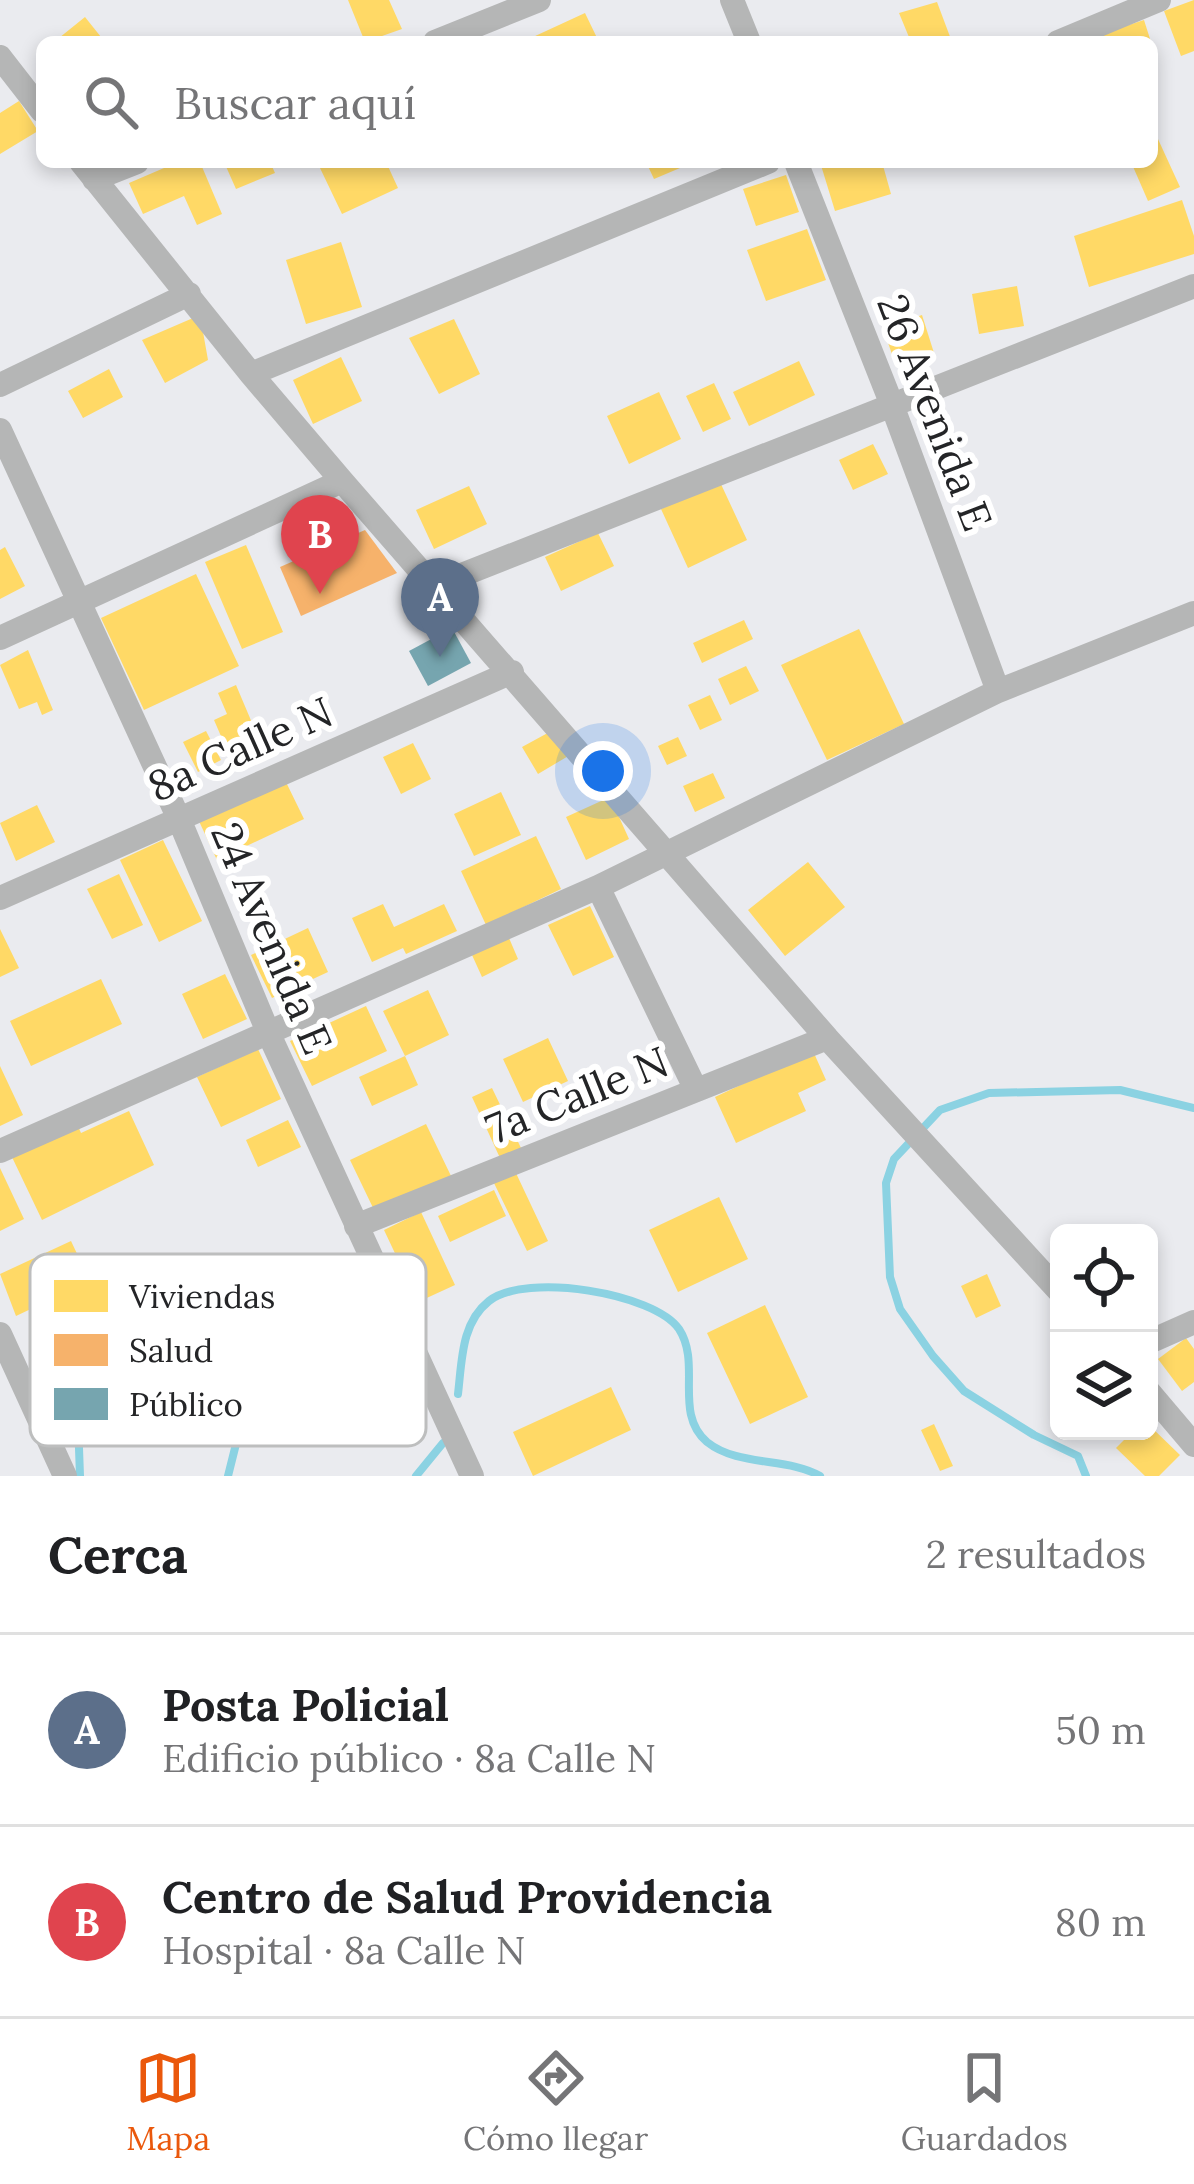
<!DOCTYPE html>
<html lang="es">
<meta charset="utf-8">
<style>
:root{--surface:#fff;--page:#f6f6f6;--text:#202124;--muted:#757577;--line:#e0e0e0;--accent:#ea580c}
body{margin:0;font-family:Lora,serif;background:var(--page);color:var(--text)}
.controls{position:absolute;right:36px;bottom:36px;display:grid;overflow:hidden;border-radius:18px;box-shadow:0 6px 18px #0003}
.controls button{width:108px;height:108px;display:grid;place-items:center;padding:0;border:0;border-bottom:3px solid var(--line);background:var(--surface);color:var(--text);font:60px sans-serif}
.you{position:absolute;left:603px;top:771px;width:42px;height:42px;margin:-30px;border:9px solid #fff;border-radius:50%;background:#1a73e8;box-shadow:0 0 0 18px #1a73e833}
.badge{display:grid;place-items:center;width:78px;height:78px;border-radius:50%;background:var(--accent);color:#fff;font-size:39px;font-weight:700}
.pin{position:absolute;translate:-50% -99px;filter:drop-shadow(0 3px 6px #0008)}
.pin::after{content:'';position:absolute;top:63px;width:42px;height:36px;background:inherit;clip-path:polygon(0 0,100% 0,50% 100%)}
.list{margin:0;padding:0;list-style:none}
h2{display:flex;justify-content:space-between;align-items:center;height:156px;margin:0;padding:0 48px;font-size:51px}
h2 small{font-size:39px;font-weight:400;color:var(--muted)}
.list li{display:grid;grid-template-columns:78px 1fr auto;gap:36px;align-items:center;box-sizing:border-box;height:192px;padding:0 48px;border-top:3px solid var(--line)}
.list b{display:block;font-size:45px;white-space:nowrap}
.list p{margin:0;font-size:39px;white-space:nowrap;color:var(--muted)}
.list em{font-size:39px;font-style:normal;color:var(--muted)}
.icon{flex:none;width:66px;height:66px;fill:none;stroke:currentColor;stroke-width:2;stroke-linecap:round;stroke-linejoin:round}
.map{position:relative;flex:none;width:1194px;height:1476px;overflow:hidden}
.search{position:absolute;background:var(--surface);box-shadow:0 6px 18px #0003;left:36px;right:36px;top:36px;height:132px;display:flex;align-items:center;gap:30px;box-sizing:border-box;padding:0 42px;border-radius:18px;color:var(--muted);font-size:45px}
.sheet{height:540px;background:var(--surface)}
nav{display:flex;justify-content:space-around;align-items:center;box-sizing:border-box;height:168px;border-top:3px solid var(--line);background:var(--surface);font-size:33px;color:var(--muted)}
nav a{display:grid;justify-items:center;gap:6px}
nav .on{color:var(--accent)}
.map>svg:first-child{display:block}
</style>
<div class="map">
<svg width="1194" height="1476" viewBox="0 0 1194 1476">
<rect width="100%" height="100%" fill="#eaebef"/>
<path fill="#ffd966" d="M 348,0 L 389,0 L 402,29 L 365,42 Z
M 1194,0 L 1194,51 L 1181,56 L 1164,11 Z
M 937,2 L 952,42 L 911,42 L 899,13 Z
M 585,13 L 599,42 L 535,42 L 533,37 Z
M 85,17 L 105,42 L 54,42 Z
M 1144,20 L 1151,42 L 1103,42 L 1101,34 Z
M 19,101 L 38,131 L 0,154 L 0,113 Z
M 1152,126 L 1180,187 L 1148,201 L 1131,162 L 1152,162 Z
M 178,162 L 200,162 L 222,214 L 197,225 L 184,196 L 143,214 L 129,183 Z
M 224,162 L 270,162 L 275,173 L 236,189 Z
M 334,162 L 386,162 L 398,188 L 342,214 L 320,168 Z
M 646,162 L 678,162 L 680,168 L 654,179 Z
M 820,162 L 882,162 L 891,194 L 835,211 Z
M 786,175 L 799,212 L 756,226 L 743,189 Z
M 1182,200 L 1194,236 L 1194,254 L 1089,287 L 1074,236 Z
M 807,229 L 826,280 L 766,301 L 747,250 Z
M 341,242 L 362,307 L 306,324 L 286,260 Z
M 1017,286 L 1024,326 L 979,334 L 972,294 Z
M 200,315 L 208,360 L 165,383 L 142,340 Z
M 922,315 L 934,353 L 896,366 L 883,328 Z
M 454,319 L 480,374 L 439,394 L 409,338 Z
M 341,357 L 362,401 L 313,424 L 293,380 Z
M 799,361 L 815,395 L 749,426 L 733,392 Z
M 109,369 L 123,397 L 83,418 L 68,391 Z
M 714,383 L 731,419 L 703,432 L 686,396 Z
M 659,392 L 681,439 L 629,464 L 607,416 Z
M 873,444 L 888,474 L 853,490 L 839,460 Z
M 720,482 L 747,540 L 688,568 L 661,509 Z
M 469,486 L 487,524 L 434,549 L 416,510 Z
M 598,533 L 614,566 L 561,591 L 545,557 Z
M 246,545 L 283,632 L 242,649 L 205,562 Z
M 5,547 L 25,586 L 0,599 L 0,550 Z
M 196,574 L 239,666 L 144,710 L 101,618 Z
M 744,620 L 753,639 L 702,663 L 693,643 Z
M 859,629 L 904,724 L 827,760 L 781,665 Z
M 28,650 L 53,710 L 42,715 L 37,702 L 19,709 L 0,665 Z
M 746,666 L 759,691 L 730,705 L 718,679 Z
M 236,685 L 261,744 L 230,757 L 214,720 L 227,714 L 218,693 Z
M 710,695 L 722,720 L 700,730 L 688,705 Z
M 555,729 L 570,755 L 538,774 L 522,747 Z
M 206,731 L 221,760 L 198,772 L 183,742 Z
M 678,737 L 687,756 L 667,765 L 658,746 Z
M 413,743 L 431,779 L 401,794 L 383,757 Z
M 713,773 L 725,798 L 695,812 L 683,786 Z
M 284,778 L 304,819 L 217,860 L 198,819 Z
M 501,792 L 521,835 L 474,856 L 454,814 Z
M 610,797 L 629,839 L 586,860 L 566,817 Z
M 37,805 L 55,842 L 16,861 L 0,823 Z
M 536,836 L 561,889 L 486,925 L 461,871 Z
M 163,840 L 202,921 L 159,942 L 120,860 Z
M 808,862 L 845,907 L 785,956 L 748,910 Z
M 119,874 L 143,925 L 112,939 L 87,889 Z
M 383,904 L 394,927 L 444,904 L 457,931 L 406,954 L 403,948 L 372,962 L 352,918 Z
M 590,906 L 614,957 L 573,976 L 548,925 Z
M 308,928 L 328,972 L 272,998 L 251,955 Z
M 0,929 L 19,968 L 0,977 Z
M 509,938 L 518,959 L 482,977 L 472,955 Z
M 225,974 L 247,1019 L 203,1039 L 182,994 Z
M 101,979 L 122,1024 L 31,1066 L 10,1021 Z
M 428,990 L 449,1035 L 405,1056 L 383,1011 Z
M 366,1006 L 387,1051 L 312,1086 L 290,1041 Z
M 548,1038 L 568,1081 L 523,1102 L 503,1059 Z
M 258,1049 L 281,1099 L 221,1127 L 197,1077 Z
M 813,1051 L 826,1080 L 798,1093 L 806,1111 L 736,1143 L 715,1097 Z
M 405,1056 L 418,1085 L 372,1106 L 359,1077 Z
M 0,1066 L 23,1115 L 0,1126 Z
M 492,1088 L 521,1148 L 500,1158 L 472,1097 Z
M 129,1111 L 154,1165 L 42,1220 L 11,1155 L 77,1124 L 81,1133 Z
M 288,1120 L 301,1147 L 258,1167 L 246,1140 Z
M 426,1124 L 452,1178 L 376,1214 L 350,1160 Z
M 0,1168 L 24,1219 L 0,1231 Z
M 515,1171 L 548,1241 L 527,1251 L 493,1181 Z
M 494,1190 L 506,1216 L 450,1242 L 438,1216 Z
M 719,1197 L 748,1259 L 678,1292 L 649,1230 Z
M 421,1212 L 455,1285 L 418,1302 L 384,1230 Z
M 71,1241 L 90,1281 L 16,1316 L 0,1274 Z
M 987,1274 L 1001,1306 L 976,1318 L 961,1286 Z
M 765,1305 L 808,1397 L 750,1424 L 707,1333 Z
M 1186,1338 L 1194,1349 L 1194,1382 L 1182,1391 L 1158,1359 Z
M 611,1387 L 631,1430 L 533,1476 L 513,1432 Z
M 934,1424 L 953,1466 L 940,1471 L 921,1430 Z
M 1149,1425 L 1180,1455 L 1159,1476 L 1145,1476 L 1116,1448 L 1133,1431 L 1149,1431 Z"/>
<path fill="#f6b26b" d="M 365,530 L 397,573 L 301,616 L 280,567 Z"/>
<path fill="#76a5af" d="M 452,628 L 471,663 L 428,686 L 409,651 Z"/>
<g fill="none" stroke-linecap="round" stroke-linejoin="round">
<path stroke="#8bd2e2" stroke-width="8" d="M 458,1394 C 462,1361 461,1323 489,1301 C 526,1272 654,1293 679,1329 C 702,1364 673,1413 707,1442 C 738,1467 788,1457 820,1476
M 80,1476 L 77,1393 L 91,1368 C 134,1356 180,1341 224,1354 L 235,1387 L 240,1428 L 228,1476
M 416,1476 L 443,1443
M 1086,1476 L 1078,1456 L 1034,1435 L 964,1391 L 933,1356 L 900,1309 L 890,1277 L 886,1183 L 894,1159 L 940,1110 L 989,1093 L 1120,1090 L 1194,1108"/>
<path stroke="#b5b6b6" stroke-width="24" d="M 732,0 L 749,42
M 435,42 L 539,0
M 1058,42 L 1159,0
M 0,57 L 42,111
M 81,162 L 251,374 L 342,481 L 827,1038 L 1059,1291
M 796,162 L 892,405 L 998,691
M 94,179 L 137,162
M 251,374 L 768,162
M 0,385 L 189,294
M 0,430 L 179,819 L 268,1032 L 472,1476
M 434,586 L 1194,286
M 0,638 L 342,481
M 598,887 L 696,1090
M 0,898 L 512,672
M 0,1151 L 598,887 L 998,691 L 1194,613
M 356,1226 L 827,1038
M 0,1334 L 65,1476
M 1149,1342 L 1194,1322
M 1149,1392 L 1194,1445"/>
</g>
<g text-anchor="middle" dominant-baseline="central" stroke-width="12" stroke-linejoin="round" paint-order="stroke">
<g font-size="42" fill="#242527" stroke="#fff">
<text transform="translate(935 412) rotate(69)">26 Avenida E</text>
<text transform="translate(240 749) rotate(-24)">8a Calle N</text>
<text transform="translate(272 938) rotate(67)">24 Avenida E</text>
<text transform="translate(577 1095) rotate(-22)">7a Calle N</text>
</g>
</g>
<rect x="30" y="1254" width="396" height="192" rx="18" fill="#fff" stroke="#bdbebe" stroke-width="3"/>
<rect x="54" y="1280" width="54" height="32" fill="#ffd966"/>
<rect x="54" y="1334" width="54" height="32" fill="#f6b26b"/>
<rect x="54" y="1388" width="54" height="32" fill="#76a5af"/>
<g font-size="33" fill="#242527">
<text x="129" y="1308">Viviendas</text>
<text x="129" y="1362">Salud</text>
<text x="129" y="1416">Público</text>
</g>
</svg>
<div class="controls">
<button><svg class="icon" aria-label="locate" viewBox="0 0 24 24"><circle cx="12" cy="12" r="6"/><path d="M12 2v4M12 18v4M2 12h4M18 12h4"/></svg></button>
<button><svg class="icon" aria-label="layers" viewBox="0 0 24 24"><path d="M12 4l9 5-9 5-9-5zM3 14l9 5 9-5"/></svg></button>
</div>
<div class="you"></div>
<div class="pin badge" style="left:440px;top:657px;background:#5c6f8a">A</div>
<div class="pin badge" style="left:320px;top:594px;background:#e0444e">B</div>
<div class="search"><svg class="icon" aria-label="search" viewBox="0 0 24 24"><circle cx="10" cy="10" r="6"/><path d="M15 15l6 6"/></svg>Buscar aquí</div>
</div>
<section class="sheet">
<h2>Cerca<small>2 resultados</small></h2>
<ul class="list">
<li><span class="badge" style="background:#5c6f8a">A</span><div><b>Posta Policial</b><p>Edificio público · 8a Calle N</p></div><em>50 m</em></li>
<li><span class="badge" style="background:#e0444e">B</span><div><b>Centro de Salud Providencia</b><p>Hospital · 8a Calle N</p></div><em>80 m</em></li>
</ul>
</section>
<nav>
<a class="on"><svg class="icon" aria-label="map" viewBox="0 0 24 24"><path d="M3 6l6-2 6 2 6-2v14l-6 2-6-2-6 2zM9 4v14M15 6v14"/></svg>Mapa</a>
<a><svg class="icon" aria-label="directions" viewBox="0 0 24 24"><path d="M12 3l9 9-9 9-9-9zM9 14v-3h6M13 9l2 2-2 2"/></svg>Cómo llegar</a>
<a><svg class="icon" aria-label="saved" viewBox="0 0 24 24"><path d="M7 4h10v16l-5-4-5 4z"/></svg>Guardados</a>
</nav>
